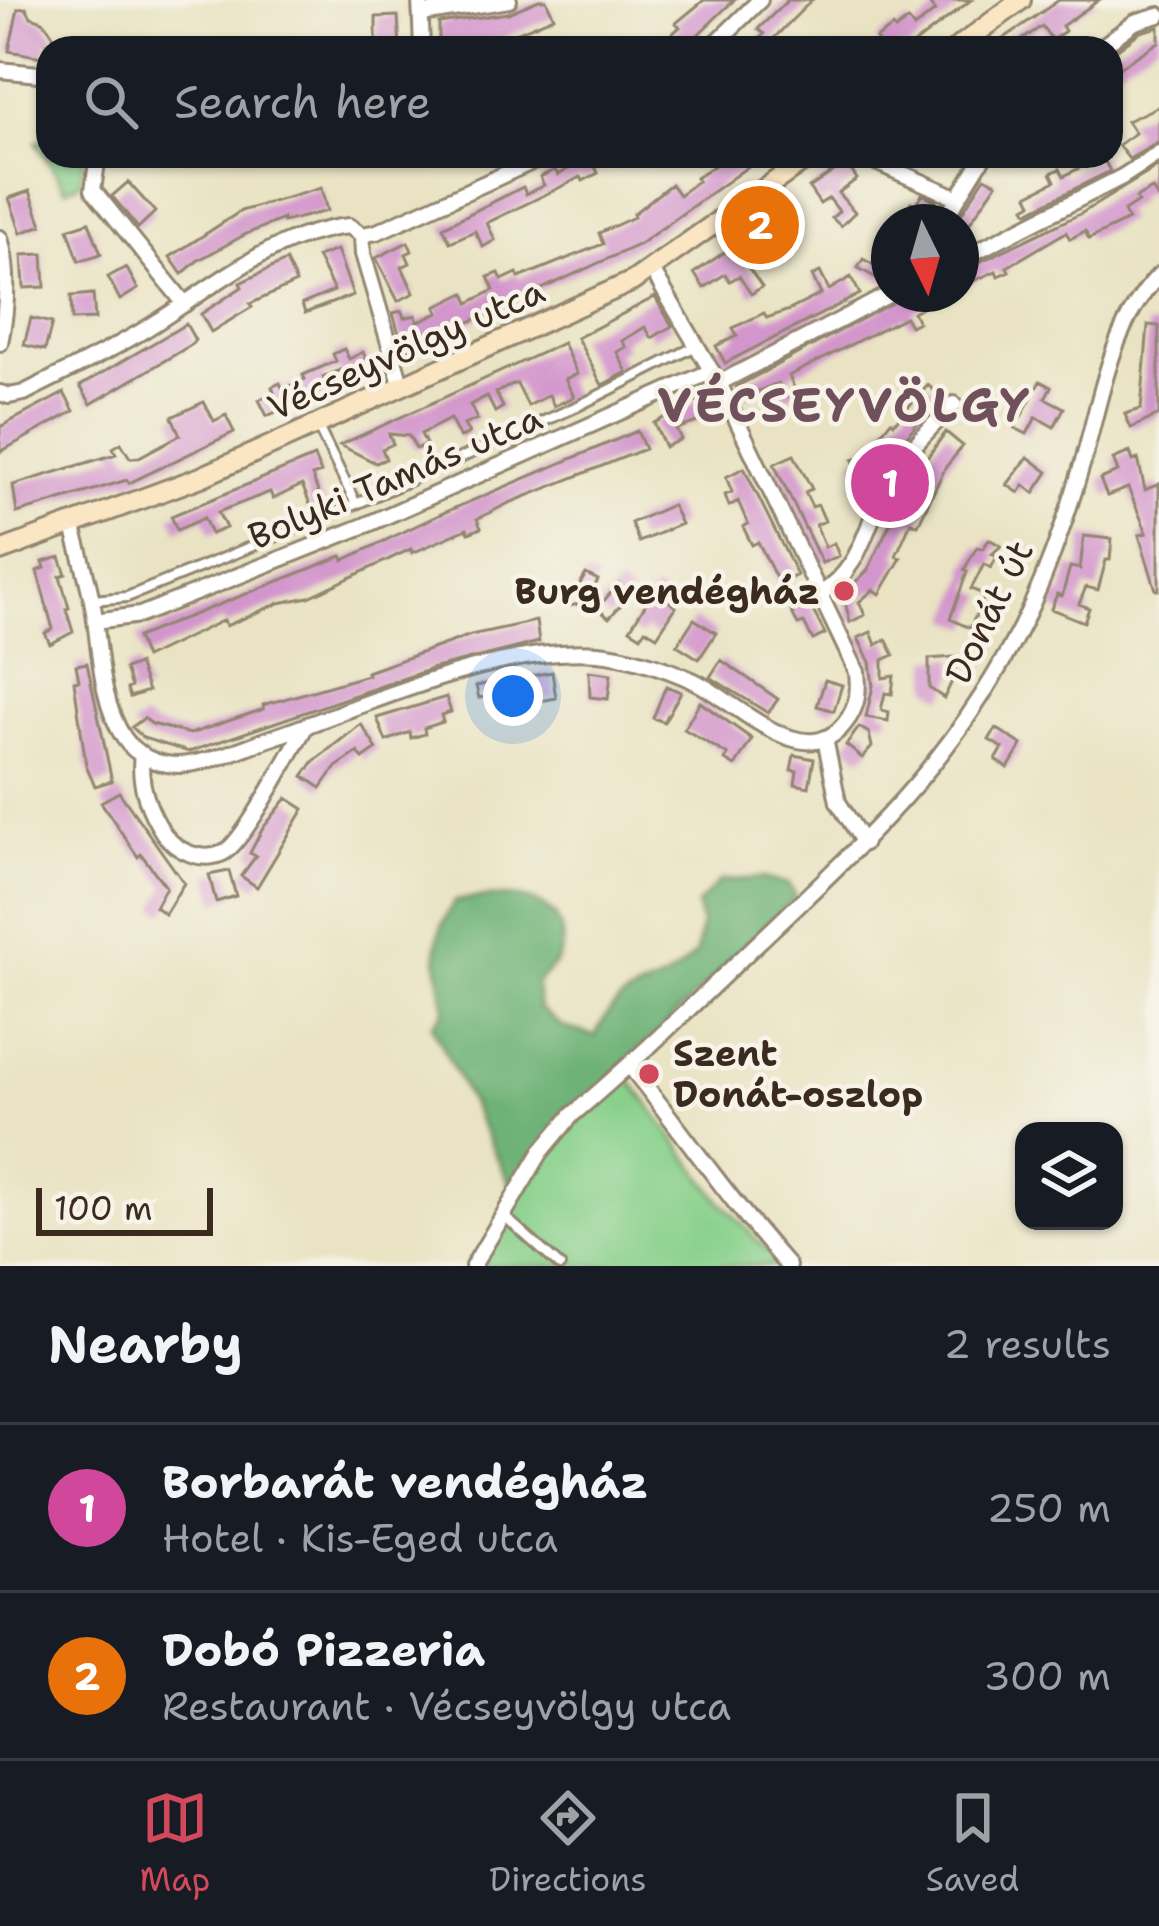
<!DOCTYPE html>
<meta charset="utf-8">
<style>
:root{--surface:#171b24;--page:#242831;--text:#f1f3f6;--muted:#9ea1a6;--line:#363941;--accent:#d1495b}
body{margin:0;font-family:"Shantell Sans",sans-serif;background:var(--page);color:var(--text)}
.controls{position:absolute;right:36px;bottom:36px;display:grid;overflow:hidden;border-radius:24px;box-shadow:0 3px 9px #0004}
.controls button{width:108px;height:108px;display:grid;place-items:center;padding:0;border:0;border-bottom:3px solid var(--line);background:var(--surface);color:var(--text);font:60px sans-serif}
.compass{position:absolute;left:871px;top:204px;width:108px;height:108px;border-radius:50%;background:var(--surface);box-shadow:0 3px 9px #0004;rotate:175deg}
.scale{position:absolute;left:36px;bottom:30px;width:177px;box-sizing:border-box;padding-left:12px;border:6px solid #3b2a1e;border-top:0;font-size:33px;line-height:42px;white-space:nowrap;color:#3b2a1e;-webkit-text-stroke:9px #f7f3e8;paint-order:stroke}
.you{position:absolute;left:513px;top:696px;width:42px;height:42px;margin:-30px;border:9px solid #fff;border-radius:50%;background:#1a73e8;box-shadow:0 0 0 18px #1a73e833}
.badge{display:grid;place-items:center;width:78px;height:78px;border-radius:50%;background:var(--accent);color:#fff;font-size:39px;font-weight:700}
.pin{position:absolute;translate:-50% -50%;border:6px solid #fff;box-shadow:0 3px 12px #0006}
.list{margin:0;padding:0;list-style:none}
h2{display:flex;justify-content:space-between;align-items:center;height:156px;margin:0;padding:0 48px;font-size:51px}
h2 small{font-size:39px;font-weight:400;color:var(--muted)}
.list li{display:grid;grid-template-columns:78px 1fr auto;gap:36px;align-items:center;box-sizing:border-box;height:168px;padding:0 48px;border-top:3px solid var(--line)}
.list b{display:block;font-size:45px;white-space:nowrap}
.list p{margin:0;font-size:39px;white-space:nowrap;color:var(--muted)}
.list em{font-size:39px;font-style:normal;color:var(--muted)}
.icon{flex:none;width:66px;height:66px;fill:none;stroke:currentColor;stroke-width:2;stroke-linecap:round;stroke-linejoin:round}
.map{position:relative;flex:none;width:1159px;height:1266px;overflow:hidden}
.search{position:absolute;background:var(--surface);box-shadow:0 3px 9px #0004;left:36px;right:36px;top:36px;height:132px;display:flex;align-items:center;gap:30px;box-sizing:border-box;padding:0 42px;border-radius:36px;color:var(--muted);font-size:45px}
.sheet{height:492px;background:var(--surface)}
nav{display:flex;justify-content:space-around;align-items:center;box-sizing:border-box;height:168px;border-top:3px solid var(--line);background:var(--surface);font-size:33px;color:var(--muted)}
nav a{display:grid;justify-items:center;gap:6px}
nav .on{color:var(--accent)}
.map>svg:first-child{display:block}
</style>
<div class="map">
<svg width="1159" height="1266" viewBox="0 0 1159 1266">
<rect width="100%" height="100%" fill="#f7f3e8"/>
<filter id="ink" filterUnits="userSpaceOnUse"><feTurbulence type="fractalNoise" baseFrequency=".00833" numOctaves="2"/><feDisplacementMap in="SourceGraphic" scale="24" xChannelSelector="R" yChannelSelector="G"/><feConvolveMatrix kernelMatrix="1 2 1 2 8 2 1 2 1" color-interpolation-filters="sRGB"/></filter>
<filter id="wash" filterUnits="userSpaceOnUse"><feTurbulence type="fractalNoise" baseFrequency=".004" numOctaves="4" result="noise"/><feDisplacementMap in="SourceGraphic" scale="48" xChannelSelector="R" yChannelSelector="G"/><feGaussianBlur stdDeviation="2.7" result="paint"/><feColorMatrix in="noise" values="0 0 0 0 0 0 0 0 0 0 0 0 0 0 0 0 0 1.4 0 .05"/><feComposite in="paint" operator="in"/></filter>
<g filter="url(#wash)">
<rect width="100%" height="100%" fill="#e9e3c3"/>
<path fill="#88d08b" stroke="#627d54" stroke-width="3" d="M 48,139 L 48,156 L 85,156 L 80,183 L 66,189 L 36,142 Z
M 622,1069 L 721,1202 L 782,1266 L 477,1266 L 526,1181 L 570,1120 Z"/>
<path fill="#6eb277" stroke="#546e4a" stroke-width="3" d="M 762,878 L 788,884 L 796,896 L 570,1120 L 517,1198 L 432,1025 L 445,1010 C 439,961 426,947 455,901 C 490,895 556,888 562,935 C 564,959 552,969 536,983 L 539,1008 L 563,1027 L 595,1036 C 616,993 627,998 666,978 C 677,972 687,962 696,954 L 701,924 L 697,905 L 720,881 Z"/>
<g id="blocks">
<path fill="#d396cc" d="M 539,0 L 546,0 L 554,17 L 499,40 L 499,44 L 439,42 L 439,23 L 508,13 Z
M 704,0 L 734,0 L 684,48 L 656,48 L 680,27 L 676,23 Z
M 788,0 L 812,0 L 764,48 L 749,48 L 764,34 L 758,29 Z
M 927,0 L 971,0 L 909,48 L 882,48 L 876,39 L 893,27 L 895,30 L 908,20 L 914,28 L 935,11 Z
M 1059,0 L 1099,0 L 1062,26 L 1065,31 L 1052,40 L 1042,26 L 1023,39 L 1029,48 L 990,48 Z
M 26,8 L 31,17 L 43,21 L 53,35 L 53,40 L 46,43 L 42,57 L 9,51 L 18,9 Z
M 398,16 L 400,48 L 376,48 L 376,17 Z
M 1159,27 L 1159,42 L 1117,69 L 1111,54 L 1140,32 Z
M 1159,106 L 1159,142 L 1129,159 L 1118,145 L 1135,133 L 1127,121 Z
M 590,156 L 598,173 L 583,181 L 581,177 L 487,223 L 495,240 L 483,247 L 475,231 L 450,242 L 443,227 L 523,187 L 526,194 L 544,185 L 540,177 L 555,170 L 558,175 Z
M 728,156 L 748,156 L 753,163 L 640,244 L 404,352 L 393,313 L 402,311 L 404,318 L 416,315 L 417,322 L 439,313 L 436,307 L 465,293 L 469,303 L 494,290 L 488,277 L 499,273 L 502,280 L 517,273 L 519,278 L 603,244 L 599,233 L 634,217 L 633,214 L 671,184 L 679,195 L 698,181 L 696,178 Z
M 1102,156 L 1110,171 L 1028,212 L 1025,207 L 1032,203 L 1028,195 L 1055,181 L 1051,173 L 1060,169 L 1064,176 Z
M 846,163 L 857,179 L 838,193 L 855,212 L 841,226 L 832,218 L 839,211 L 829,198 L 820,204 L 809,188 Z
M 1159,166 L 1159,200 L 1152,189 L 1136,198 L 1138,202 L 1124,211 L 1128,220 L 1089,239 L 1085,231 L 1070,239 L 1066,232 L 1007,267 L 1009,271 L 998,276 L 996,271 L 969,283 L 963,270 L 1082,213 Z
M 985,177 L 997,183 L 961,236 L 961,222 L 956,222 Z
M 128,182 L 155,212 L 138,228 L 112,196 Z
M 321,188 L 327,211 L 283,222 L 283,219 L 246,234 L 197,261 L 182,274 L 170,257 L 241,211 Z
M 30,191 L 42,225 L 21,233 L 9,198 Z
M 922,194 L 936,201 L 924,222 L 899,222 L 911,202 L 916,204 Z
M 89,222 L 101,254 L 79,261 L 68,229 Z
M 745,238 L 756,254 L 746,264 L 762,287 L 751,294 L 739,276 L 730,281 L 725,274 L 704,288 L 694,273 Z
M 408,242 L 412,251 L 406,254 L 410,263 L 402,267 L 414,293 L 398,301 L 376,258 Z
M 889,246 L 886,283 L 858,268 L 863,259 L 874,265 L 876,259 L 880,262 Z
M 337,250 L 353,295 L 305,313 L 302,304 L 334,291 L 317,257 Z
M 43,254 L 45,287 L 24,288 L 22,255 Z
M 286,261 L 296,283 L 250,304 L 252,307 L 211,332 L 201,314 L 242,287 L 240,283 Z
M 126,267 L 138,289 L 120,300 L 108,277 Z
M 820,272 L 829,290 L 851,277 L 860,294 L 725,363 L 716,346 L 737,336 L 733,328 L 764,313 L 767,318 L 789,310 L 821,294 L 812,276 Z
M 93,294 L 95,319 L 72,320 L 71,296 Z
M 908,294 L 945,294 L 913,312 L 918,322 L 910,326 L 905,317 L 789,376 L 796,392 L 786,397 L 778,383 L 741,398 L 736,387 Z
M 655,297 L 672,326 L 652,338 L 645,327 L 622,341 L 626,347 L 617,352 L 627,372 L 602,385 L 577,338 Z
M 31,318 L 52,323 L 45,350 L 24,345 Z
M 186,324 L 195,340 L 191,345 L 91,404 L 80,386 Z
M 1148,325 L 1159,326 L 1159,415 L 1131,428 L 1125,414 L 1141,409 Z
M 563,343 L 577,374 L 565,379 L 574,397 L 554,406 L 549,395 L 528,406 L 517,384 L 513,384 L 496,393 L 503,407 L 495,412 L 487,396 L 470,405 L 477,419 L 464,425 L 469,433 L 460,438 L 450,419 L 421,434 L 426,444 L 416,449 L 409,436 L 389,434 L 393,444 L 382,449 L 386,459 L 376,463 L 340,445 Z
M 344,349 L 349,359 L 363,352 L 370,368 L 344,379 L 340,370 L 323,377 L 328,388 L 267,416 L 259,400 L 274,392 L 272,387 L 280,383 L 283,389 L 305,379 L 303,375 L 336,361 L 333,354 Z
M 1040,381 L 1051,387 L 1045,398 L 1064,408 L 1054,427 L 1036,417 L 1027,434 L 1015,428 Z
M 928,385 L 939,395 L 888,461 L 861,477 L 853,460 L 864,455 L 891,421 L 894,423 Z
M 64,393 L 74,411 L 0,452 L 0,427 Z
M 707,396 L 716,416 L 676,429 L 681,439 L 665,447 L 654,423 Z
M 204,402 L 214,421 L 226,415 L 234,432 L 129,483 L 127,480 L 17,513 L 13,485 L 116,454 L 113,448 L 121,443 L 130,458 L 139,457 L 180,435 L 172,417 Z
M 637,431 L 645,449 L 509,503 L 477,519 L 481,528 L 469,533 L 467,529 L 412,553 L 411,549 L 309,597 L 279,603 L 226,626 L 224,620 L 145,658 L 137,637 L 342,556 L 344,560 L 445,512 Z
M 946,432 L 963,446 L 945,468 L 918,525 L 911,522 L 896,556 L 901,558 L 880,594 L 873,590 L 859,602 L 865,615 L 850,622 L 843,594 L 868,570 L 911,479 Z
M 1130,452 L 1133,461 L 1138,459 L 1145,490 L 1159,484 L 1159,590 L 1156,590 L 1139,535 L 1147,533 L 1128,488 L 1107,496 L 1100,479 L 1118,472 L 1113,459 Z
M 794,455 L 812,489 L 805,492 L 812,507 L 818,505 L 825,521 L 816,525 L 825,547 L 834,543 L 839,556 L 822,563 L 774,464 Z
M 314,457 L 321,473 L 312,476 L 324,507 L 313,511 L 302,485 L 273,499 L 270,492 L 218,512 L 226,528 L 211,534 L 204,518 L 177,530 L 171,516 Z
M 1028,457 L 1048,472 L 1034,493 L 1024,485 L 1019,493 L 1007,485 Z
M 744,468 L 797,575 L 779,584 L 758,542 L 752,545 L 743,527 L 748,524 L 738,501 L 729,506 L 725,495 L 732,492 L 726,477 Z
M 672,505 L 681,524 L 639,542 L 631,523 Z
M 1084,536 L 1112,539 L 1110,560 L 1106,560 L 1098,590 L 1086,587 L 1079,604 L 1089,608 L 1084,622 L 1051,609 L 1057,594 L 1062,596 L 1070,567 L 1080,569 Z
M 989,539 L 1001,546 L 992,554 L 997,557 L 991,568 L 984,564 L 971,589 L 985,595 L 970,628 L 950,619 L 967,572 L 964,570 L 977,547 L 983,549 Z
M 60,557 L 66,574 L 60,576 L 69,608 L 66,609 L 73,632 L 50,644 L 45,633 L 53,629 L 37,571 L 45,568 L 43,562 Z
M 586,574 L 598,580 L 586,603 L 563,607 L 561,593 L 577,589 Z
M 619,584 L 631,594 L 609,618 L 597,608 Z
M 655,589 L 676,607 L 657,636 L 645,629 L 641,636 L 630,629 Z
M 804,593 L 825,634 L 813,640 L 804,623 L 798,625 L 787,602 Z
M 694,619 L 716,633 L 699,659 L 677,645 Z
M 536,621 L 539,642 L 431,669 L 189,752 L 143,738 L 132,727 L 144,718 L 152,724 L 190,734 L 264,709 L 263,705 L 368,675 L 367,672 L 471,635 Z
M 871,632 L 876,645 L 886,639 L 894,655 L 883,660 L 883,678 L 894,676 L 892,694 L 885,693 L 881,710 L 889,712 L 888,721 L 866,717 L 873,686 L 870,662 L 858,638 Z
M 954,657 L 956,673 L 944,698 L 929,688 L 929,659 Z
M 721,660 L 778,699 L 768,713 L 710,677 Z
M 87,663 L 112,781 L 95,786 L 86,765 L 74,681 L 79,680 L 76,665 Z
M 138,664 L 148,691 L 130,697 L 127,689 L 131,687 L 125,669 Z
M 589,671 L 611,674 L 608,699 L 590,697 Z
M 552,672 L 556,698 L 540,701 L 540,697 L 493,707 L 491,696 L 479,698 L 476,686 Z
M 825,680 L 842,685 L 834,711 L 817,706 Z
M 666,686 L 681,692 L 664,722 L 653,718 Z
M 446,697 L 451,712 L 441,715 L 443,722 L 424,728 L 425,734 L 411,738 L 410,732 L 386,741 L 377,718 Z
M 700,702 L 752,739 L 735,766 L 725,760 L 728,755 L 684,729 Z
M 361,724 L 377,749 L 363,759 L 358,752 L 336,767 L 321,788 L 303,776 L 314,761 Z
M 859,727 L 869,733 L 872,747 L 862,758 L 846,745 Z
M 996,728 L 1022,745 L 1008,768 L 996,760 L 1003,748 L 989,740 Z
M 794,755 L 814,759 L 809,787 L 795,784 L 797,771 L 791,770 Z
M 119,792 L 184,883 L 165,914 L 155,907 L 166,887 L 141,854 L 138,857 L 101,802 Z
M 287,798 L 304,809 L 257,887 L 241,876 L 256,856 L 250,853 L 263,828 Z
M 229,871 L 236,896 L 216,902 L 209,875 Z"/>
</g>
</g>
<g filter="url(#ink)">
<use href="#blocks" fill-opacity="0" stroke="#928670" stroke-width="3"/>
<g fill="none" stroke-linecap="round" stroke-linejoin="round">
<g stroke="#928670" stroke-width="14">
<path id="lane" d="M 318,427 L 356,504
M 92,600 L 127,597 L 356,504 L 578,406 L 698,345
M 503,1215 L 560,1266"/>
</g>
<g stroke="#928670" stroke-width="20">
<path id="street" d="M 420,0 L 422,48
M 422,14 L 509,0
M 711,48 L 760,0
M 1100,48 L 1135,22 L 1159,15
M 0,70 L 48,75
M 98,156 L 93,190 L 185,304
M 862,156 L 958,198
M 943,222 L 984,156
M 362,235 L 363,254 L 402,387
M 0,238 C 10,273 7,309 0,343
M 961,259 L 1122,177 L 1159,153
M 719,383 L 890,294
M 0,393 L 9,396 L 24,393 C 69,370 115,349 157,322 C 219,283 273,234 349,226 L 362,235 L 377,232 L 545,156
M 73,527 C 80,553 88,579 93,606 C 100,648 100,702 124,738 C 136,756 157,765 179,765 C 211,763 244,747 274,737 C 369,704 498,645 598,653 C 631,656 665,668 694,681 C 733,699 805,776 845,723 C 858,707 859,691 857,672 L 721,387 L 652,270
M 820,594 C 866,566 865,519 892,476 C 909,449 932,426 954,404
M 95,621 L 140,615 L 366,525 L 712,371
M 825,738 L 838,802 L 864,843
M 142,754 C 138,783 148,810 164,834 C 176,851 202,863 223,853 C 245,842 290,752 306,726
M 629,1065 C 683,1132 731,1202 788,1266
M 473,1266 L 541,1152 L 572,1115 C 637,1060 698,1000 760,941 C 874,833 965,750 1032,604 C 1053,557 1070,507 1084,458 C 1102,394 1111,325 1159,275"/>
</g>
<g stroke="#928670" stroke-width="24">
<path id="secondary" d="M 957,48 L 1021,0
M 0,551 L 201,477 L 633,281 L 811,156"/>
</g>
<use href="#lane" stroke="#fff" stroke-width="8"/>
<use href="#street" stroke="#fff" stroke-width="14"/>
<use href="#secondary" stroke="#fbe6c4" stroke-width="18"/>
</g>
</g>
<g fill="#d1495b" stroke="#f7f3e8" stroke-width="4.5">
<circle cx="844" cy="591" r="12"/>
<circle cx="649" cy="1074" r="12"/>
</g>
<g text-anchor="middle" dominant-baseline="central" stroke-width="9" stroke-linejoin="round" paint-order="stroke">
<g font-size="36" fill="#3b2a1e" stroke="#f7f3e8">
<text transform="translate(406 349) rotate(-24)">Vécseyvölgy utca</text>
<text transform="translate(395 477) rotate(-23)">Bolyki Tamás utca</text>
<text transform="translate(989 612) rotate(-64)">Donát út</text>
</g>
<g font-size="36" font-weight="bold" fill="#3b2a1e" stroke="#f7f3e8" text-anchor="end">
<text x="820" y="591">Burg vendégház</text>
<text x="673" y="1053" text-anchor="start">Szent<tspan x="673" dy="41">Donát-oszlop</tspan></text>
</g>
<g font-size="48" font-weight="bold" letter-spacing="3" fill="#70505b" stroke="#f7f3e8">
<text x="845" y="405">VÉCSEYVÖLGY</text>
</g>
</g>
</svg>
<div class="controls">
<button><svg class="icon" aria-label="layers" viewBox="0 0 24 24"><path d="M12 4l9 5-9 5-9-5zM3 14l9 5 9-5"/></svg></button>
</div>
<svg class="compass" viewBox="-18 -18 36 36"><path d="M0-13l5 13h-10z" fill="#e53935"/><path d="M0 13l5-13h-10z" fill="#9ea1a6"/></svg>
<div class="scale">100 m</div>
<div class="you"></div>
<div class="pin badge" style="left:890px;top:483px;background:#d1479c">1</div>
<div class="pin badge" style="left:760px;top:225px;background:#e8710a">2</div>
<div class="search"><svg class="icon" aria-label="search" viewBox="0 0 24 24"><circle cx="10" cy="10" r="6"/><path d="M15 15l6 6"/></svg>Search here</div>
</div>
<section class="sheet">
<h2>Nearby<small>2 results</small></h2>
<ul class="list">
<li><span class="badge" style="background:#d1479c">1</span><div><b>Borbarát vendégház</b><p>Hotel · Kis-Eged utca</p></div><em>250 m</em></li>
<li><span class="badge" style="background:#e8710a">2</span><div><b>Dobó Pizzeria</b><p>Restaurant · Vécseyvölgy utca</p></div><em>300 m</em></li>
</ul>
</section>
<nav>
<a class="on"><svg class="icon" aria-label="map" viewBox="0 0 24 24"><path d="M3 6l6-2 6 2 6-2v14l-6 2-6-2-6 2zM9 4v14M15 6v14"/></svg>Map</a>
<a><svg class="icon" aria-label="directions" viewBox="0 0 24 24"><path d="M12 3l9 9-9 9-9-9zM9 14v-3h6M13 9l2 2-2 2"/></svg>Directions</a>
<a><svg class="icon" aria-label="saved" viewBox="0 0 24 24"><path d="M7 4h10v16l-5-4-5 4z"/></svg>Saved</a>
</nav>
